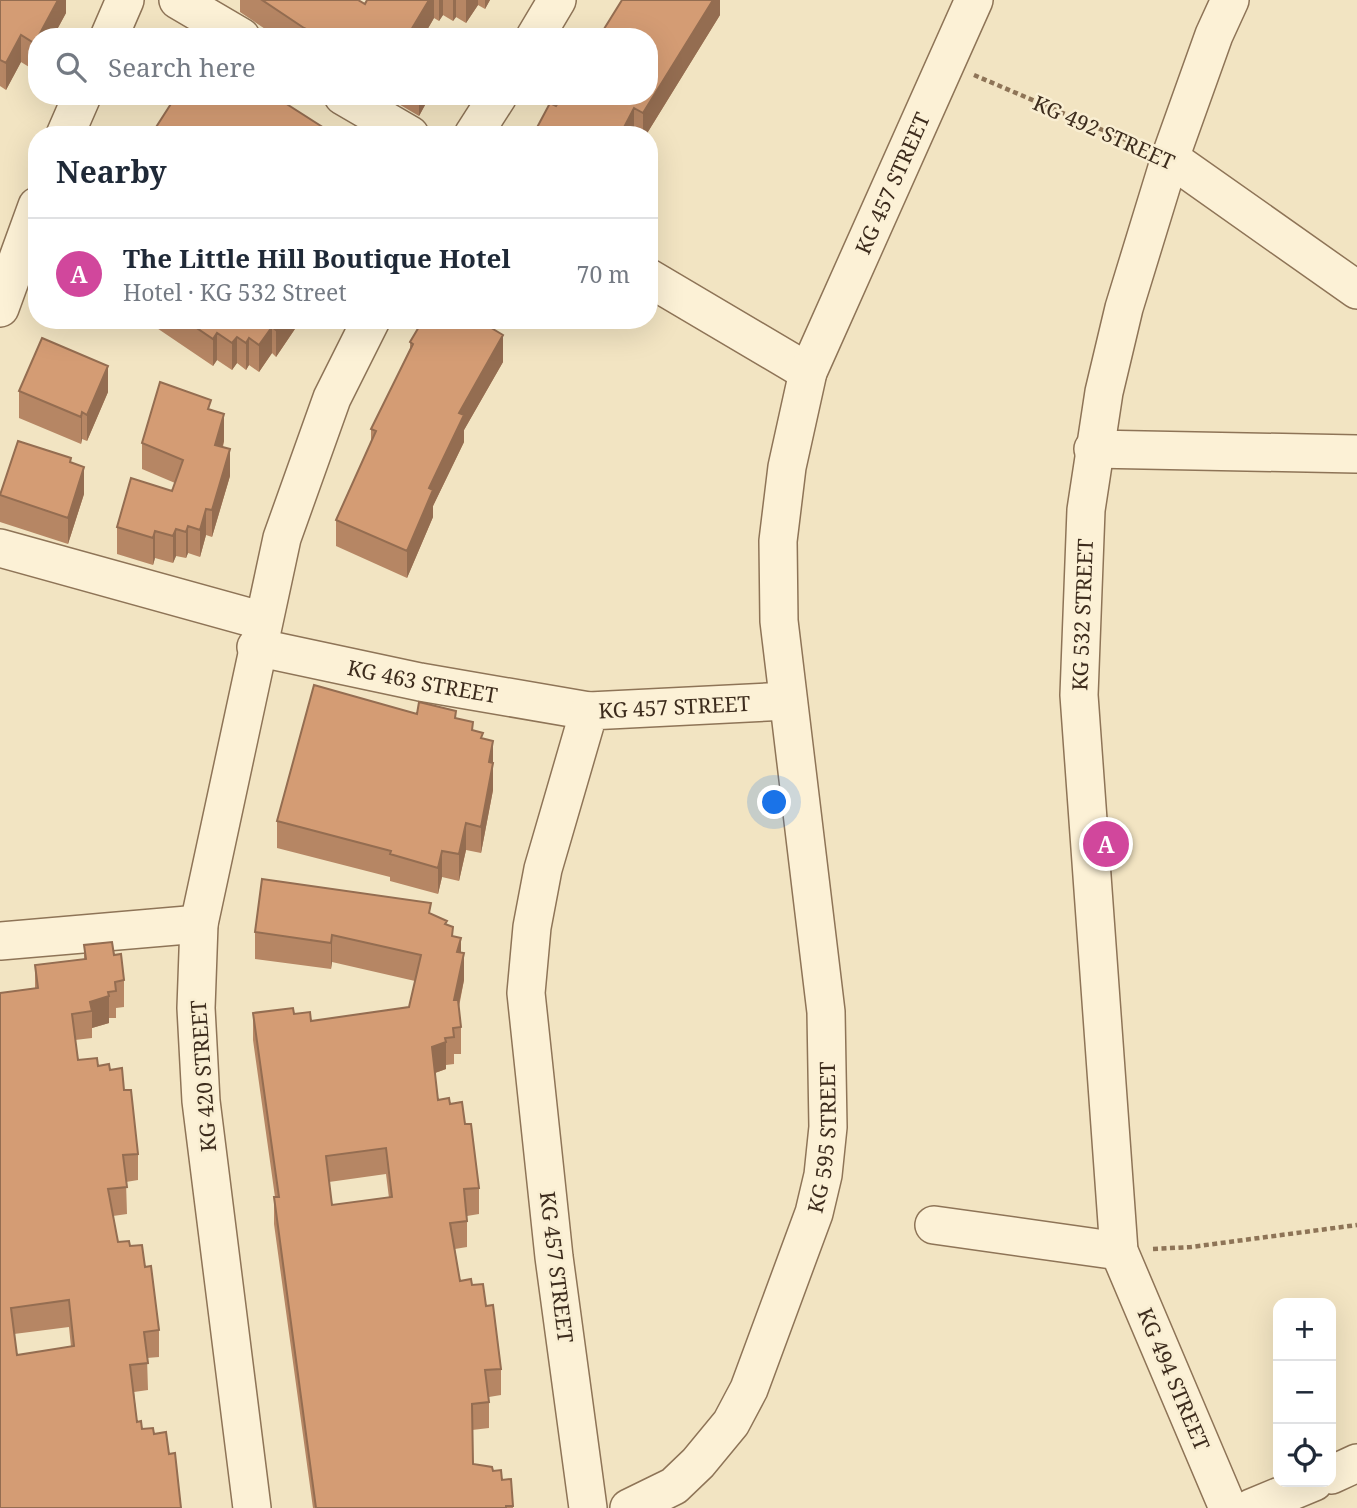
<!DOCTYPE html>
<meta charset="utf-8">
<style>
:root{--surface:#fff;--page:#f2f2f3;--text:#1f2937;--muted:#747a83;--line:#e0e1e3;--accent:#111827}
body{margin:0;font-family:"Noto Serif",serif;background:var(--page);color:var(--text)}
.controls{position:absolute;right:21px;bottom:21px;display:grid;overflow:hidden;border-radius:14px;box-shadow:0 7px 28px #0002}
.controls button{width:63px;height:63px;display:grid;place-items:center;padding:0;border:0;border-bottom:2px solid var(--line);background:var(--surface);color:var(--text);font:35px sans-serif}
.you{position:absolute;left:775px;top:803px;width:24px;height:24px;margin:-18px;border:5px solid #fff;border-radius:50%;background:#1a73e8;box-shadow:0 0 0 10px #1a73e833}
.badge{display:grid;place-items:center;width:46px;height:46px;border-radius:50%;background:var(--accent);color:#fff;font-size:23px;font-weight:700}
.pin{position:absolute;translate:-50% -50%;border:4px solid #fff;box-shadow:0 2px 7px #0006}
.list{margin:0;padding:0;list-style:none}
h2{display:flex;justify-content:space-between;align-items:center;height:91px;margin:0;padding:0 28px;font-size:30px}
h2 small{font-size:23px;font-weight:400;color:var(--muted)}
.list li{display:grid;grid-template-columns:46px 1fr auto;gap:21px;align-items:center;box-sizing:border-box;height:112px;padding:0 28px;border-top:2px solid var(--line)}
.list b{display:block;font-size:26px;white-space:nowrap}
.list p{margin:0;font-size:23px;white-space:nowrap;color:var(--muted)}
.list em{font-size:23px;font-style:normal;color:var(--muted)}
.icon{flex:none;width:38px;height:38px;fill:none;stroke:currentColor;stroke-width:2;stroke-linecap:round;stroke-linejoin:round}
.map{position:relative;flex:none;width:1357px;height:1508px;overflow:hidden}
.search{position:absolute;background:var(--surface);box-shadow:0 7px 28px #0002;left:28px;top:28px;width:630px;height:77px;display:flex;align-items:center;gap:18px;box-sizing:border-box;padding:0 24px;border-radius:28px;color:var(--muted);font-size:26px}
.panel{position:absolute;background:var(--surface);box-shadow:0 7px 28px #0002;left:28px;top:126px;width:630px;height:203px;border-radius:28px}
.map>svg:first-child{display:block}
</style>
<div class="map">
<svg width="1357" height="1508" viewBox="0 0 1357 1508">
<rect width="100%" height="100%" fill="#f2e4c2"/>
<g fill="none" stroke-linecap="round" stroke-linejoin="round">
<g stroke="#8e7457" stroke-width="40">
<g id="minor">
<path d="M 178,0 L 241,37"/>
<path d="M 109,37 L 125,0"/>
<path d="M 535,37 L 557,0"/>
<path d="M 343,96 L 410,135"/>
<path d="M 65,135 L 82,96"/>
<path d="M 473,135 L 498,96"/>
<path d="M 1170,158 L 1357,290"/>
<path d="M 649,278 L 808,372"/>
<path d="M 0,308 L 37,206"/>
<path d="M 1093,449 L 1357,454"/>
<path d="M 0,548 L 263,621"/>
<path id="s1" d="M 256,647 L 420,682 L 589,711"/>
<path d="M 0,941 L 199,924"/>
<path d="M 934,1225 L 1119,1251"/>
<path d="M 1331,1475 L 1357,1463"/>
<path d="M 252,1508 L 201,1101 L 196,1008 L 199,924 L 282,538 L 332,398 L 371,320"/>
<path id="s2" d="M 588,1508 L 554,1257 L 526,993 L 532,927 L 543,869 L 589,711 L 788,701"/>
<path id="s3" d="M 629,1508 L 674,1486 L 698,1463 L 731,1423 L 749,1389 L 814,1213 L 823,1175 L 828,1127 L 826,1012 L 779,621 L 778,541 L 787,467 L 808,372 L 974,0"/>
<path id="s4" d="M 1228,1508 L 1119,1251 L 1079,695 L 1086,510 L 1104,392 L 1124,308 L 1170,158 L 1214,35 L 1230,0"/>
<path d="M 1251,1508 L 1314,1482"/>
</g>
</g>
<path stroke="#8e7457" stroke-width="4.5" stroke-dasharray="5 3.5" stroke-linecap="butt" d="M 974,75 L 1140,146
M 1153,1249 L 1191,1247 L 1357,1225"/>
<use href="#minor" stroke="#fcf1d6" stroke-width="37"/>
</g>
<path fill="#b68664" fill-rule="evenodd" d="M 0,0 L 66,0 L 66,13 L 53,37 L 37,37 L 37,65 L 34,70 L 21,62 L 6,90 L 0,86 Z
M 240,0 L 358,0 L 365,4 L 367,0 L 490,0 L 485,9 L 478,5 L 466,23 L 456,17 L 453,21 L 443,15 L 439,21 L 434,18 L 423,37 L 277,37 L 240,12 Z
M 720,0 L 720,15 L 646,135 L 533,135 L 556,106 Z
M 385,96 L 430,96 L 419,116 Z
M 129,320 L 142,320 L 139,326 Z
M 145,320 L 301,320 L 276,357 L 272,353 L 259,372 L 249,365 L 246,370 L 237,363 L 232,370 L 217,360 L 213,366 Z
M 410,342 L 503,362 L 464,430 L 464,442 L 433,506 L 433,517 L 407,578 L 336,546 L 336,520 L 371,442 L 371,429 L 410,349 Z
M 19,391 L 108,392 L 87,441 L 82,439 L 81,444 L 19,418 Z
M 211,410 L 224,441 L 223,447 L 230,476 L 212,537 L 206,535 L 200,557 L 188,553 L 186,558 L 176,556 L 173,563 L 155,558 L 153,565 L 117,554 L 117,527 L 172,491 L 175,483 L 142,469 L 142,443 Z
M 71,463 L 84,494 L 68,544 L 0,522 L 0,495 Z
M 417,714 L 456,718 L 483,739 L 493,741 L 493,790 L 481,853 L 466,850 L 459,881 L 442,877 L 438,894 L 390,881 L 390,877 L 277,848 L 277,821 Z
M 431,914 L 447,925 L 453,936 L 461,953 L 464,980 L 459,1007 L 461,1027 L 461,1054 L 454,1054 L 454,1064 L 446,1065 L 446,1069 L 435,1073 L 438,1100 L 450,1104 L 465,1124 L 479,1188 L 479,1214 L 467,1216 L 467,1247 L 455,1249 L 460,1281 L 472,1285 L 486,1306 L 501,1369 L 501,1395 L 489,1397 L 489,1428 L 472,1430 L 473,1464 L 493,1471 L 502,1480 L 511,1479 L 513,1508 L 313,1508 L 274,1224 L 274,1197 L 275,1197 L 253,1040 L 253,1013 L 294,1014 L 311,1021 L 409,1007 L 415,981 L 332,962 L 331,969 L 255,959 L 255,932 ZM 386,1174 L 389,1198 L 332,1205 L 329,1182 Z
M 84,945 L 114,955 L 124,980 L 124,1007 L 116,1008 L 116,1018 L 109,1018 L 109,1023 L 92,1028 L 92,1038 L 75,1040 L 78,1060 L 110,1070 L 124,1090 L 138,1154 L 138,1180 L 126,1182 L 127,1214 L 113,1216 L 118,1242 L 130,1246 L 145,1267 L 159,1330 L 159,1357 L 147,1358 L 148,1390 L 134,1392 L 137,1422 L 142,1429 L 154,1434 L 169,1454 L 0,1508 L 0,993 L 35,988 L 35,965 L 84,959 ZM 69,1327 L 71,1347 L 17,1355 L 14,1334 Z"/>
<path fill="#946d51" d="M 58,0 L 66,0 L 66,13 L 53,37 L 38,37 Z
M 429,0 L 434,0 L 434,18 L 423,37 L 408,37 Z
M 439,0 L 443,0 L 443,15 L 439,21 Z
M 453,0 L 456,0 L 456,17 L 453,21 Z
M 466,0 L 478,0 L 478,5 L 466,23 Z
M 485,0 L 490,0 L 485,9 Z
M 713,0 L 720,0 L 720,15 L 646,135 L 643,135 L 643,113 Z
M 21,35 L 21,62 L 6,90 L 6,63 Z
M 37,39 L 37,65 L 34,70 L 34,43 Z
M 419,96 L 430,96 L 419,116 Z
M 634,108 L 634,135 L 620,135 Z
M 283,320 L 301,320 L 276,357 L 276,330 Z
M 272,327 L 272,353 L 259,372 L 259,345 Z
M 217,333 L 217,360 L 213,366 L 213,339 Z
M 503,335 L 503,362 L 464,430 L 464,442 L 433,506 L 433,517 L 407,578 L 407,551 L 429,488 L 459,413 Z
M 237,337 L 237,363 L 232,370 L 232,343 Z
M 249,338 L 249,365 L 246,370 L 246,343 Z
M 108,366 L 108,392 L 87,441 L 87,415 Z
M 82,412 L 82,439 L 81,444 L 81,417 Z
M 224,414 L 224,441 L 215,471 L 215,445 Z
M 230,449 L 230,476 L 212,537 L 212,510 Z
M 84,467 L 84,494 L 68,544 L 68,518 Z
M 206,509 L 206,535 L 200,557 L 200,530 Z
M 188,526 L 188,553 L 186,558 L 186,532 Z
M 176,529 L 176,556 L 173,563 L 173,536 Z
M 155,531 L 155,558 L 153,565 L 153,538 Z
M 493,741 L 493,790 L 481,853 L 481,827 L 489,762 Z
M 466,823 L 466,850 L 459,881 L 459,854 Z
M 442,851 L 442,877 L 438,894 L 438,868 Z
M 332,935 L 332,962 L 331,969 L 331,943 Z
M 461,938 L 461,964 L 457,952 Z
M 464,953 L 464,980 L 454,1027 L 454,1000 Z
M 109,996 L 109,1023 L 92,1028 L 92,1011 L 90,1002 Z
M 446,1042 L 446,1069 L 432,1074 L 432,1047 Z"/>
<path fill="#d49c74" stroke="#946d51" stroke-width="2" fill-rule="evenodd" d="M 0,0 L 58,0 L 38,37 L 37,37 L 34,43 L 21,35 L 6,63 L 0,60 Z
M 262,0 L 358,0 L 365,4 L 367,0 L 429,0 L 408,35 L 410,37 L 322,37 L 304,28 Z
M 622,0 L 713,0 L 643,113 L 634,108 L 620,135 L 533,135 L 550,103 L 556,106 L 563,96 L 649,96 L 649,37 L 599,37 Z
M 176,96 L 274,96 L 335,135 L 151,135 Z
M 185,320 L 283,320 L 276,330 L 272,327 L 259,345 L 249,338 L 246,343 L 237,337 L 232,343 L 217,333 L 213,339 Z
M 423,320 L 478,320 L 503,335 L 459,413 L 464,415 L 429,488 L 433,490 L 407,551 L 336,520 L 376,431 L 371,429 L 413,344 L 410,342 Z
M 42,338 L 108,366 L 87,415 L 82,412 L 81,417 L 19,391 Z
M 160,382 L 211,400 L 208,409 L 224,414 L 215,445 L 230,449 L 212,510 L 206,509 L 200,530 L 188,526 L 186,532 L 176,529 L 173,536 L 155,531 L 153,538 L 117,527 L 131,478 L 172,491 L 183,460 L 142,443 Z
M 18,441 L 71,458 L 70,462 L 84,467 L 68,518 L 0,495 Z
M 314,685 L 417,714 L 419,702 L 456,711 L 455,718 L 473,722 L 472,730 L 483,733 L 481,738 L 493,741 L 489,762 L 493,763 L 481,827 L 466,823 L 459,854 L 442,851 L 438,868 L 390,854 L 391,851 L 277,821 Z
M 262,879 L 431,903 L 429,913 L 447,921 L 445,924 L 453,927 L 452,936 L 461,938 L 457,952 L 464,953 L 454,1000 L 458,1000 L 461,1027 L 453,1028 L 454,1037 L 445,1038 L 446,1042 L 432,1047 L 438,1100 L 449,1098 L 450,1104 L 462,1102 L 465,1124 L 471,1124 L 479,1188 L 464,1189 L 467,1221 L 450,1223 L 460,1281 L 471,1279 L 472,1285 L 483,1284 L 486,1306 L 493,1305 L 501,1369 L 485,1370 L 489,1402 L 472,1404 L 473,1464 L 492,1467 L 493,1471 L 501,1470 L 502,1480 L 511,1479 L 513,1506 L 506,1506 L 506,1508 L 316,1508 L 274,1197 L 279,1197 L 253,1013 L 293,1008 L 294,1014 L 310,1012 L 311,1021 L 409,1007 L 421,955 L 332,935 L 331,943 L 255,932 ZM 386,1148 L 392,1197 L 332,1205 L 326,1156 Z
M 112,942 L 114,955 L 121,954 L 124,980 L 115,982 L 116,991 L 108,992 L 109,996 L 90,1002 L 92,1011 L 72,1014 L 78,1060 L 97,1058 L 98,1066 L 109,1064 L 110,1070 L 122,1068 L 124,1090 L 131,1090 L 138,1154 L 123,1155 L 127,1187 L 108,1189 L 118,1242 L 129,1241 L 130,1246 L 142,1245 L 145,1267 L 151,1266 L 159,1330 L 144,1332 L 148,1363 L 130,1365 L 137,1422 L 141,1421 L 142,1429 L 153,1428 L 154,1434 L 166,1432 L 169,1454 L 175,1453 L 181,1508 L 0,1508 L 0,993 L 38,988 L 35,965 L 86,959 L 84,945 ZM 69,1300 L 74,1346 L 17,1355 L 11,1308 Z"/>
<g text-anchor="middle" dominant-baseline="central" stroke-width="5" stroke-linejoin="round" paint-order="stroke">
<g font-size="21" fill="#3d2c1d" stroke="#f9eed2">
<text transform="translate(1104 132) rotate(24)">KG 492 STREET</text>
<text stroke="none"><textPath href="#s3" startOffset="1416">KG 457 STREET</textPath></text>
<text stroke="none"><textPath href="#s4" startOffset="917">KG 532 STREET</textPath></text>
<text stroke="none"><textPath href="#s1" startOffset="170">KG 463 STREET</textPath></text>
<text stroke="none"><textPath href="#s2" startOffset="894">KG 457 STREET</textPath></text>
<text transform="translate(203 1076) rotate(-94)">KG 420 STREET</text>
<text stroke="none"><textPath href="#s3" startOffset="438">KG 595 STREET</textPath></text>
<text transform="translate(557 1267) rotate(83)">KG 457 STREET</text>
<text transform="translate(1174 1379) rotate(67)">KG 494 STREET</text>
</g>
</g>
</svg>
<div class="controls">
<button>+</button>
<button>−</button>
<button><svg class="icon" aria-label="locate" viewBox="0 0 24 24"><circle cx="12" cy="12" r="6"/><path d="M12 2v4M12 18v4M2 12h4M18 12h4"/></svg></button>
</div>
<div class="you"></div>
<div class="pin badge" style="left:1106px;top:844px;background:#d1479c">A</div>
<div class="search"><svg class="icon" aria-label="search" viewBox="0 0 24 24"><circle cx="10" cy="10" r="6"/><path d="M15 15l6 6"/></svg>Search here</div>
<section class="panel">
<h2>Nearby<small></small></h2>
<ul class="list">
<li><span class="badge" style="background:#d1479c">A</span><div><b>The Little Hill Boutique Hotel</b><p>Hotel · KG 532 Street</p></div><em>70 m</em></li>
</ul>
</section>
</div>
